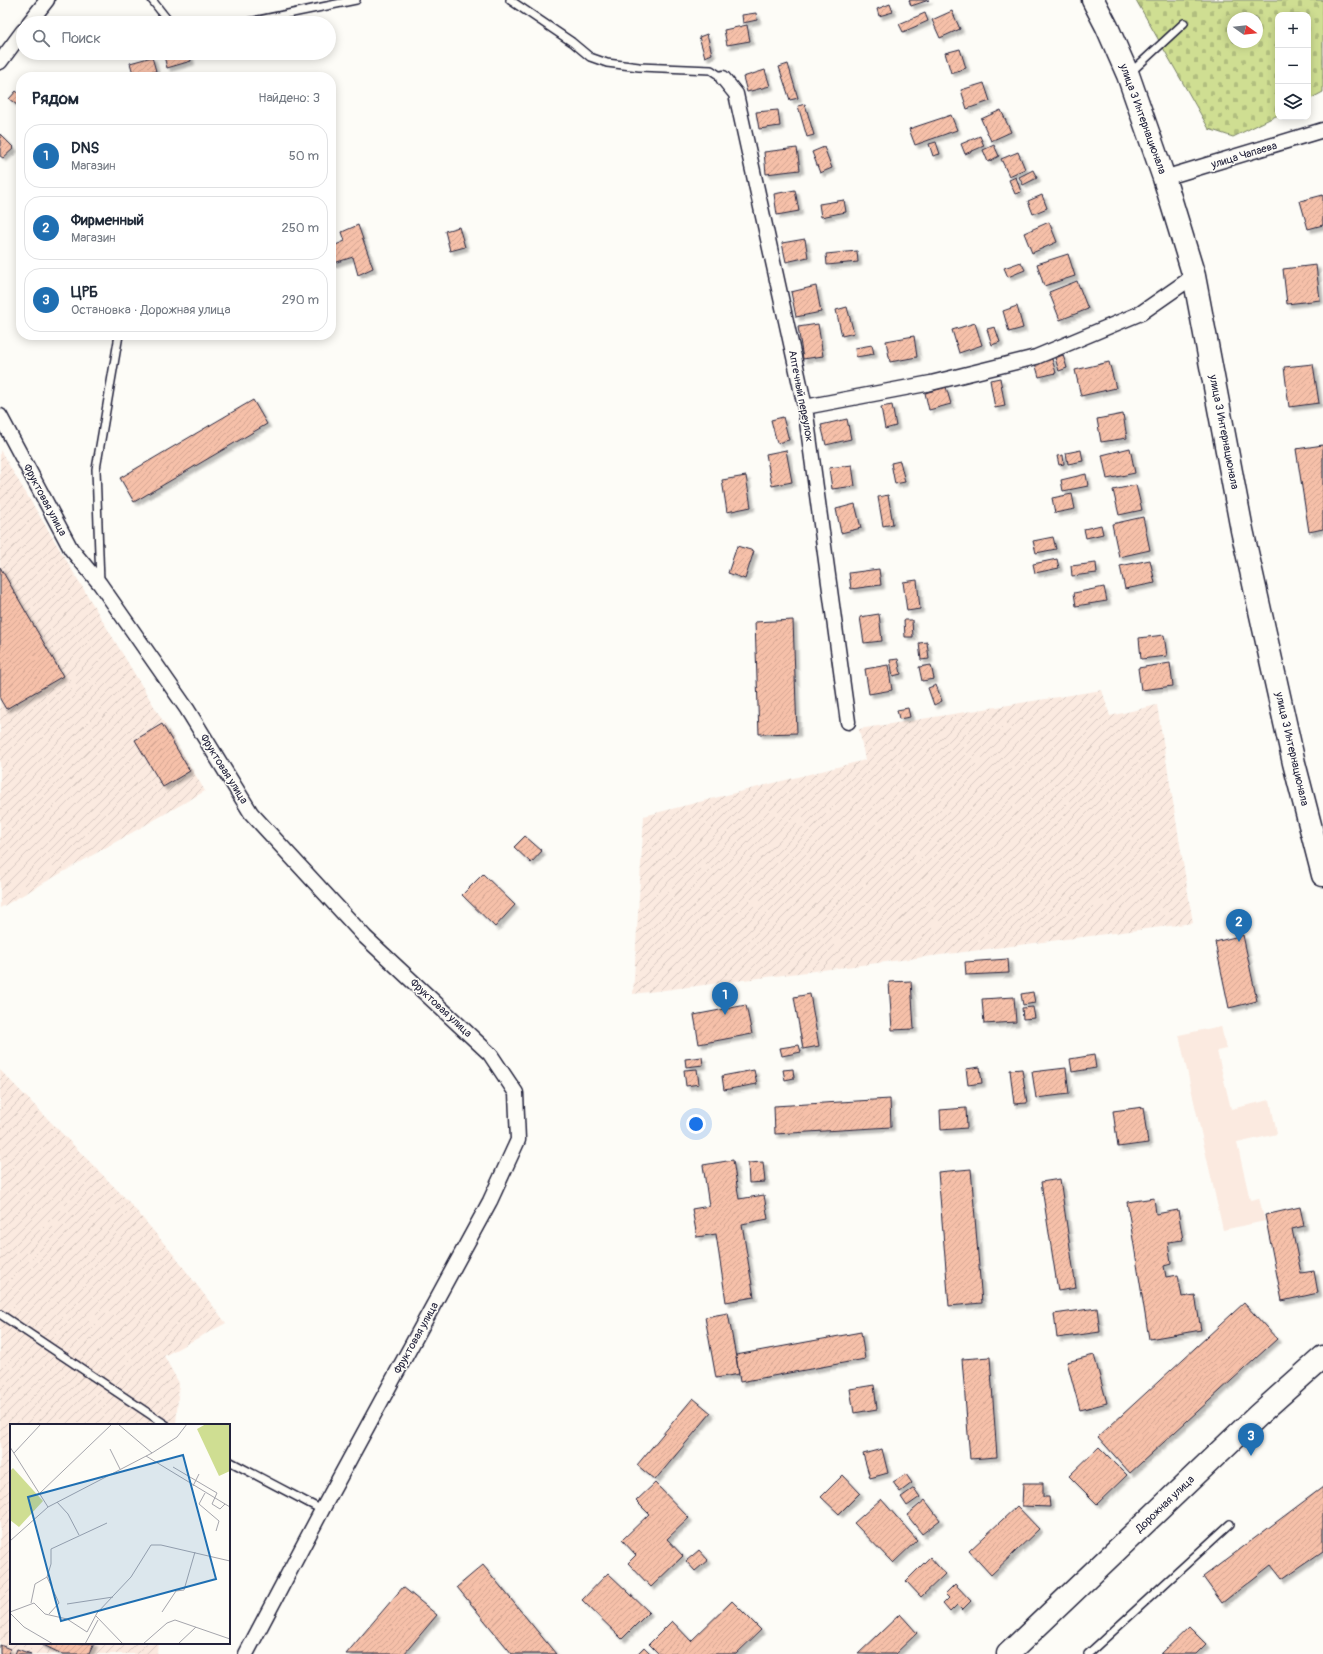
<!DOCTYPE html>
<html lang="ru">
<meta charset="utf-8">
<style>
:root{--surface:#fff;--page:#f6f6f7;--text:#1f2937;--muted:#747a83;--line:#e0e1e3;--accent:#1f6fb2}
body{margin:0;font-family:Pangolin,sans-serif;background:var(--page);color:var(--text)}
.controls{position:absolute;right:12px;top:12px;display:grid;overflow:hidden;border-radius:8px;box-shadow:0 2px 10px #0003}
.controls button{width:36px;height:36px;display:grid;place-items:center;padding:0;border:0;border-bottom:1px solid var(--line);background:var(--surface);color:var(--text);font:20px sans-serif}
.compass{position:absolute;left:1227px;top:12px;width:36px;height:36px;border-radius:50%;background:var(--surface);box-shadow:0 2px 10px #0003;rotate:105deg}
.you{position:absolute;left:696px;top:1124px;width:14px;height:14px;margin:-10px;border:3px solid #fff;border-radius:50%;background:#1a73e8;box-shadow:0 0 0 6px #1a73e833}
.badge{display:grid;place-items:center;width:26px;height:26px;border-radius:50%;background:var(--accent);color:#fff;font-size:13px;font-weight:700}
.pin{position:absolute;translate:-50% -33px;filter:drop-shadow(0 1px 2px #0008)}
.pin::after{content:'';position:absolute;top:21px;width:14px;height:12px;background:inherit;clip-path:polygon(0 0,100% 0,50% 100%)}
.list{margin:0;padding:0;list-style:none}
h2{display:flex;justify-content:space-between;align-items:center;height:52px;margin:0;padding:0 16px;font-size:17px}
h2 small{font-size:13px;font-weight:400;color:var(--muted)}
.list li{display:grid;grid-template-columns:26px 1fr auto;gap:12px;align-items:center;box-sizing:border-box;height:64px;margin:0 8px 8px;padding:0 8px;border:1px solid var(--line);border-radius:16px}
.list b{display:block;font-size:15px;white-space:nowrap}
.list p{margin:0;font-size:13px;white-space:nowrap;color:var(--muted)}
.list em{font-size:13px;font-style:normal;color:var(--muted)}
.icon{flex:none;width:22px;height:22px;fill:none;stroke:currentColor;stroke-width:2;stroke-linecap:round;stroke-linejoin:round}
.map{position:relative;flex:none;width:1323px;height:1654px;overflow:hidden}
.search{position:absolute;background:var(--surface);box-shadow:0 2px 10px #0003;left:16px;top:16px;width:320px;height:44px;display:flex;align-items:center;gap:10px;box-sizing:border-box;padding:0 14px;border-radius:22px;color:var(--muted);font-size:15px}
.panel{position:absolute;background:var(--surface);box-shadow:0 2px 10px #0003;left:16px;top:72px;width:320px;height:268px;border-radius:16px}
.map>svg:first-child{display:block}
</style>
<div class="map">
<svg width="1323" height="1654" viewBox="0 0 1323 1654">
<defs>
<pattern id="industrial-furrows" width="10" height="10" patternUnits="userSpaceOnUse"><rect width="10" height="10" fill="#fbeae0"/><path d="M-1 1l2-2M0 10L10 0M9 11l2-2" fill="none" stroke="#d7c8c1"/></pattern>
<pattern id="cemetery-stones" width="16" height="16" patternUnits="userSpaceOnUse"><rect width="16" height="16" fill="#cfde92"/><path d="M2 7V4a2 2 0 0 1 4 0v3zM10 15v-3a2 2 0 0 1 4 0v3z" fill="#b1be7f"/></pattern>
<pattern id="building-hatch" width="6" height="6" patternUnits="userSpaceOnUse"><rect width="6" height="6" fill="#f6c0a9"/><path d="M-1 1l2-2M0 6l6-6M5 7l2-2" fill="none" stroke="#d3a592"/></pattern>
<filter id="shadow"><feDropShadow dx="3.5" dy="3.5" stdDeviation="1" flood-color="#0004"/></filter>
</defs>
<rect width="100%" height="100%" fill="#fdfcf7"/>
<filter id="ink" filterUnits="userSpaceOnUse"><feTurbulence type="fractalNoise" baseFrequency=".025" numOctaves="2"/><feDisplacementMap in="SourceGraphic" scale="8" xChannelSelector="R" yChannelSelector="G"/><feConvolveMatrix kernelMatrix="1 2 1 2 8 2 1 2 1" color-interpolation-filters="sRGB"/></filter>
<g filter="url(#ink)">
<path fill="#fbeae0" d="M 1221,1026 L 1226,1049 L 1217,1051 L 1231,1109 L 1270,1100 L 1277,1134 L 1237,1143 L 1250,1200 L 1259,1198 L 1265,1221 L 1223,1230 L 1179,1035 Z"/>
<path fill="url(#industrial-furrows)" d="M 0,450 L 205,791 L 0,908 Z
M 1102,690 L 1110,716 L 1157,705 L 1193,923 L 633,994 L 644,816 L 865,760 L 859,729 Z
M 0,1070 L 128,1201 L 173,1254 L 226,1323 L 164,1356 L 179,1383 L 176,1425 L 11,1425 L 11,1643 L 158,1643 L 157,1654 L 0,1654 Z"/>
<path fill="url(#cemetery-stones)" stroke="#788066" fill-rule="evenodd" d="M 1136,0 L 1323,0 L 1323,92 L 1308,100 L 1308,15 L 1278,15 L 1278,115 L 1233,137 L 1209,129 ZM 1233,18 L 1257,18 L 1257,42 L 1233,42 Z"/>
<path fill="url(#building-hatch)" stroke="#22223b" filter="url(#shadow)" d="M 909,0 L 929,0 L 911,6 Z
M 890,4 L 893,12 L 879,16 L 877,9 Z
M 952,11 L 960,29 L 940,38 L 932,20 Z
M 756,13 L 757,20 L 743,23 L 742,15 Z
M 925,13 L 928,21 L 903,32 L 899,24 Z
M 747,25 L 750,41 L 727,45 L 724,30 Z
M 707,34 L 712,54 L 705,57 L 699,37 Z
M 960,49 L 966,68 L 951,73 L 945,53 Z
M 175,53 L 189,53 L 191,61 L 167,68 L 164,56 Z
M 152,57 L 156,71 L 134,77 L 130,63 Z
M 788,64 L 798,98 L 790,100 L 779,67 Z
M 765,70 L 770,86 L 747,92 L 743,77 Z
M 984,83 L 990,101 L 967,109 L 961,90 Z
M 16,91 L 21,95 L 21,101 L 17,105 L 9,99 Z
M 805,104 L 814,135 L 807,137 L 798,106 Z
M 778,110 L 780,126 L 759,129 L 756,112 Z
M 1001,110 L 1011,132 L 991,141 L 981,119 Z
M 951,115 L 957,130 L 915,145 L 909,129 Z
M 0,134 L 14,148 L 3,158 L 0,156 Z
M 980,136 L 984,146 L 965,154 L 961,144 Z
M 936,142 L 940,154 L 933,156 L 929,144 Z
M 994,145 L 999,156 L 988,162 L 983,150 Z
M 824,147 L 832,168 L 820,173 L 812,152 Z
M 797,148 L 800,170 L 766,174 L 764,152 Z
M 1018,152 L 1025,169 L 1009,176 L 1001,159 Z
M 1033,170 L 1037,178 L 1023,185 L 1019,177 Z
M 1016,177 L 1021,192 L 1015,194 L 1009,180 Z
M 795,190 L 799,211 L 777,215 L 774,194 Z
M 1042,195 L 1047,208 L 1033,214 L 1028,201 Z
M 1323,195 L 1323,225 L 1308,229 L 1300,201 Z
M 844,200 L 846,212 L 821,217 L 819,204 Z
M 1049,222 L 1057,242 L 1032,253 L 1024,233 Z
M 358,225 L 373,268 L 358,275 L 353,257 L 331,264 L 331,247 L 345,241 L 342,232 Z
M 459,227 L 465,247 L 450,251 L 445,231 Z
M 805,239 L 808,257 L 786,262 L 782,243 Z
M 857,251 L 858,262 L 827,265 L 826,254 Z
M 1068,254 L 1075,276 L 1044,286 L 1037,264 Z
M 1021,262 L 1025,270 L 1008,277 L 1004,268 Z
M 1316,265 L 1320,300 L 1287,304 L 1283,269 Z
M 1077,281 L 1088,309 L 1060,320 L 1049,292 Z
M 816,286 L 821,312 L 796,317 L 791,292 Z
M 1017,306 L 1023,328 L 1009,332 L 1003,311 Z
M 847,307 L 854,333 L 842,336 L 836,310 Z
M 975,323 L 982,345 L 959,353 L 952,330 Z
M 818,324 L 823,356 L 803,359 L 798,327 Z
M 995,327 L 1000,342 L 992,345 L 987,329 Z
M 914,336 L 917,357 L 890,362 L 886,341 Z
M 872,345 L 874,354 L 856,357 L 855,348 Z
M 1063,355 L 1067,368 L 1059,371 L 1055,358 Z
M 1052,359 L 1056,373 L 1039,377 L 1035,363 Z
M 1109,362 L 1116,388 L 1081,396 L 1075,370 Z
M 1313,364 L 1319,403 L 1289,407 L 1284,367 Z
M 1000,378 L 1005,406 L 995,408 L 990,380 Z
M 946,387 L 951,404 L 929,410 L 925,393 Z
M 253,400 L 267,424 L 134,502 L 120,478 Z
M 892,405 L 896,426 L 885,429 L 881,407 Z
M 1123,414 L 1127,438 L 1101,442 L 1097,419 Z
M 783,417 L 789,440 L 777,443 L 771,420 Z
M 847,419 L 851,439 L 826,445 L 821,425 Z
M 1323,445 L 1323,529 L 1309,532 L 1296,449 Z
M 1130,448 L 1135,473 L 1107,479 L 1102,455 Z
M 786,450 L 792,482 L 772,486 L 766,454 Z
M 1081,450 L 1083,461 L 1068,464 L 1066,453 Z
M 1063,455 L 1064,464 L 1059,465 L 1057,456 Z
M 900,461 L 905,482 L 895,484 L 891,463 Z
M 852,465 L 855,486 L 832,489 L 829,468 Z
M 1086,474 L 1088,486 L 1063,491 L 1061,480 Z
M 746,476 L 751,507 L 727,512 L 722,480 Z
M 1136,485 L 1142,510 L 1119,515 L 1113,490 Z
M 1072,494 L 1075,509 L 1055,513 L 1052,498 Z
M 888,495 L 893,524 L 883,526 L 878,497 Z
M 855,504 L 861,528 L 841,533 L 836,509 Z
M 1143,517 L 1150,550 L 1119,557 L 1112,524 Z
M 1101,525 L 1103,534 L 1086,538 L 1084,529 Z
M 1053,537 L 1056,549 L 1036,553 L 1033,541 Z
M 737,546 L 754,551 L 745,579 L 728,573 Z
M 1057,559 L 1059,568 L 1035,573 L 1033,564 Z
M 1150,560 L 1155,583 L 1125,589 L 1120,566 Z
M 1096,563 L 1097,573 L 1072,576 L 1071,566 Z
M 0,567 L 63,676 L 6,709 L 0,699 Z
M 879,569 L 881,585 L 851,589 L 849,573 Z
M 917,580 L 920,609 L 907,611 L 903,582 Z
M 1104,587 L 1107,601 L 1076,606 L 1074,593 Z
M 879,614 L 882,641 L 864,643 L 860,617 Z
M 793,620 L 797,733 L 759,734 L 755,622 Z
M 904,620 L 912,620 L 913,637 L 905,637 Z
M 1164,635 L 1167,656 L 1141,659 L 1139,638 Z
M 927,642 L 929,659 L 921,660 L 919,643 Z
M 898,659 L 901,674 L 893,676 L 890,660 Z
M 1170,663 L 1173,686 L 1141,690 L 1138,668 Z
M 888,665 L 892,690 L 869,694 L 865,669 Z
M 931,665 L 934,679 L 922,681 L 919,667 Z
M 936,685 L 942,701 L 934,705 L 928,688 Z
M 908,708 L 910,717 L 899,719 L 897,710 Z
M 162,724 L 190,771 L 163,787 L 135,740 Z
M 525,836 L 542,851 L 531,863 L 514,847 Z
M 483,874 L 515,905 L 495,927 L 462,895 Z
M 1243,935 L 1257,1001 L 1229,1008 L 1215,942 Z
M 1008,959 L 1009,973 L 966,975 L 965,962 Z
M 911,981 L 914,1029 L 892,1030 L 889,982 Z
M 1033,992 L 1035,1003 L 1023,1005 L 1021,994 Z
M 810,994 L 819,1046 L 803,1049 L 794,997 Z
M 1014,997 L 1016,1022 L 984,1024 L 982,999 Z
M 746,1005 L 752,1034 L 699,1044 L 694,1015 Z
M 1033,1007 L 1035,1018 L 1023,1019 L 1022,1008 Z
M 799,1045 L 801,1052 L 782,1056 L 780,1048 Z
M 1094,1055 L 1096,1068 L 1072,1072 L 1070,1059 Z
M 702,1057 L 703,1065 L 686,1067 L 685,1059 Z
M 980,1067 L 982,1083 L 968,1085 L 966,1069 Z
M 1066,1068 L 1069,1094 L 1036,1098 L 1032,1072 Z
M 697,1069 L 699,1084 L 686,1086 L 684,1070 Z
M 793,1069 L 794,1078 L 785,1080 L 783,1070 Z
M 1022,1069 L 1027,1103 L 1014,1104 L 1010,1070 Z
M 754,1070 L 757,1084 L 724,1090 L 722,1076 Z
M 890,1099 L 891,1127 L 775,1134 L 774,1106 Z
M 1143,1107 L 1148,1143 L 1118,1147 L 1113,1111 Z
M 966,1108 L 967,1128 L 941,1130 L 940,1110 Z
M 733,1160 L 739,1199 L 764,1195 L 768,1219 L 742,1224 L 754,1297 L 726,1302 L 716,1234 L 697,1237 L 692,1209 L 709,1206 L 703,1165 Z
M 763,1162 L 765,1182 L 749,1183 L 748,1163 Z
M 971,1169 L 982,1303 L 949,1306 L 938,1172 Z
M 1060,1179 L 1076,1288 L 1058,1291 L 1041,1182 Z
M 1154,1198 L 1156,1214 L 1178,1210 L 1183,1240 L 1168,1242 L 1171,1264 L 1164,1266 L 1166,1277 L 1178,1275 L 1182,1297 L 1195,1295 L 1201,1330 L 1149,1339 L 1127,1202 Z
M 1300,1207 L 1304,1226 L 1292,1229 L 1301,1273 L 1314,1271 L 1318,1293 L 1282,1301 L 1265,1215 Z
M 1244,1303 L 1277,1339 L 1130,1473 L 1098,1437 Z
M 1097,1308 L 1100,1332 L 1057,1338 L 1054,1314 Z
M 728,1313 L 739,1374 L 716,1378 L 705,1317 Z
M 861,1332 L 865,1359 L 740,1382 L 736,1355 Z
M 1094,1355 L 1107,1403 L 1080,1410 L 1067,1362 Z
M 990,1357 L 997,1457 L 970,1459 L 962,1359 Z
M 874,1385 L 877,1409 L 854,1413 L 850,1389 Z
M 693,1398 L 711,1413 L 655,1480 L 637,1465 Z
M 1099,1447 L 1127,1475 L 1097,1504 L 1069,1476 Z
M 882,1449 L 888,1473 L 870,1478 L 863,1454 Z
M 906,1474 L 912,1483 L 900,1492 L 893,1482 Z
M 843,1475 L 860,1493 L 839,1514 L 821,1497 Z
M 655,1483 L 689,1518 L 667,1539 L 683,1556 L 651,1587 L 628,1563 L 636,1555 L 622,1540 L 649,1514 L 636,1501 Z
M 1023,1483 L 1043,1483 L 1043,1497 L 1049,1497 L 1050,1507 L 1022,1506 Z
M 1323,1487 L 1323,1551 L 1282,1579 L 1271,1565 L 1222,1603 L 1203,1577 Z
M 914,1488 L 920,1497 L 907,1506 L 901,1497 Z
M 881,1499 L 917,1540 L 893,1563 L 854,1523 Z
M 925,1500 L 940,1520 L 922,1534 L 907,1515 Z
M 1017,1506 L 1039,1529 L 991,1575 L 969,1551 Z
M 699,1550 L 708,1560 L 695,1571 L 686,1561 Z
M 930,1557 L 945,1574 L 921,1597 L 906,1581 Z
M 483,1565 L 556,1654 L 512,1654 L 457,1587 Z
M 608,1573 L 649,1612 L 622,1639 L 582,1600 Z
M 955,1584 L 971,1601 L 962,1610 L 957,1605 L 950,1612 L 943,1604 L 949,1598 L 945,1594 Z
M 403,1587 L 437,1615 L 404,1654 L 346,1654 Z
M 732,1601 L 761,1630 L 736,1654 L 659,1654 L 649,1644 L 672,1621 L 691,1641 Z
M 900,1614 L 917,1633 L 895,1654 L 858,1654 Z
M 1189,1627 L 1206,1644 L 1196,1654 L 1161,1654 Z
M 39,1643 L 94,1643 L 89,1654 L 62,1654 Z
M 0,1645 L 10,1649 L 8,1654 L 0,1654 Z
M 644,1647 L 651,1654 L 637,1654 Z
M 17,1649 L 31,1654 L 15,1654 Z"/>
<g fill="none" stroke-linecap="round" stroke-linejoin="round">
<g stroke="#22223b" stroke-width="10">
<path id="service" d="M 152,0 L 170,23
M 510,0 L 572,42 L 590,57 L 607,63 L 639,67 L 711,70 L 723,78
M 244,23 L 356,0
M 1130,73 L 1184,23
M 100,582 L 96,469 L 119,335
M 0,1314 L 166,1425
M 229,1461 L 322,1510
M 1088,1654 L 1230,1524"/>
</g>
<g stroke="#22223b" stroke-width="17">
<path id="minor" d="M 29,23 L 47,0
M 0,62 L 23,31
M 723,78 L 736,94 L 805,407 L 848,722
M 1164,178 L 1323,130
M 805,407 L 931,383 L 1036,357 L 1141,313 L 1194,276
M 0,416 L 71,549 L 100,584 L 187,709 L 251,813 L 365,937 L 490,1054 L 516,1093 L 518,1140 L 490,1201 L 322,1510 L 246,1654"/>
</g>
<g stroke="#22223b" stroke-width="25">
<path id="primary" d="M 1093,0 L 1107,27 L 1128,75 L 1164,178 L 1194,276 L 1242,530 L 1294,763 L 1323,875
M 1008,1654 L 1257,1416 L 1323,1357"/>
</g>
<use href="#service" stroke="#fdfcf7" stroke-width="7"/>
<use href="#minor" stroke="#fdfcf7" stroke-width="14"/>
<use href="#primary" stroke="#fdfcf7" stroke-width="22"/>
</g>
</g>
<g text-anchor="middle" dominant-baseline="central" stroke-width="3" stroke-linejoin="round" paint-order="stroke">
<g font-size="11" fill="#22223b" stroke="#fdfcf7">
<text transform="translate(1143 119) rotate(70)">улица 3 Интернационала</text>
<text transform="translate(1244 155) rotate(-17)">улица Чапаева</text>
<text transform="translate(801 396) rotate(79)">Аптечный переулок</text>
<text transform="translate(1224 432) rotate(79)">улица 3 Интернационала</text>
<text transform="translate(45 500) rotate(62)">Фруктовая улица</text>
<text transform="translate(1292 749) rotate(77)">улица 3 Интернационала</text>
<text transform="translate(224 769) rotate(58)">Фруктовая улица</text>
<text transform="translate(441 1008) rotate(43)">Фруктовая улица</text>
<text transform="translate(416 1338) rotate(-61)">Фруктовая улица</text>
<text transform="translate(1165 1504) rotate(-44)">Дорожная улица</text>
</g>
</g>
<g transform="translate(10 1424)">
<rect width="220" height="220" fill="#fdfcf7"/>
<path d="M 196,0 L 220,0 L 220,47 L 209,52 L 187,5 ZM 3,44 L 33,77 L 9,103 L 0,96 L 0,47 Z" fill="#cfde92"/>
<path fill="none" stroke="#a5a5ac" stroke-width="1" d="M 108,0 L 142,29M 0,23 L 38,83M 100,25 L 110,45M 4,29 L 31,0M 136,32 L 220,83M 163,43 L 207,69 L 202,80 L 210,85 L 215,80M 183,62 L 189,50M 30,69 L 102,0M 195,69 L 189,80 L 209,97 L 206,107M 47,78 L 58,90 L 69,111M 0,117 L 38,83 L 142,29 L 167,13 L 177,0M 37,153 L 41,140 L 41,125 L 97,99M 21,179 L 25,160 L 37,153 L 49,179 L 39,190M 57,180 L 103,173M 0,188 L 24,179 L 35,190 L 57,195 L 77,208 L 87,189 L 121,153 L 141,121 L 151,121 L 220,137M 152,188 L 166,167 L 174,166 L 185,128M 0,189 L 14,203 L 43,220M 86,192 L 113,220M 75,220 L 88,196M 133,220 L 157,199 L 165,196 L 220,215M 168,220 L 186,203"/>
<path fill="#1f6fb2" fill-opacity="0.15" stroke="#1f6fb2" stroke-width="2" d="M 173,31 L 206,155 L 51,197 L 18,73 Z"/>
<rect width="220" height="220" fill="none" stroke="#22223b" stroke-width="2"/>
</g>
</svg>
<div class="controls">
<button>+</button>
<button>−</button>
<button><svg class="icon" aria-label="layers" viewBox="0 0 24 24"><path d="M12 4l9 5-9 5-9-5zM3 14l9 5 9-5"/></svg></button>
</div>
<svg class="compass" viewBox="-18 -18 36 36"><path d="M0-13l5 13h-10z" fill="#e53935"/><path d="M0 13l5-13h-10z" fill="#747a83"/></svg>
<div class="you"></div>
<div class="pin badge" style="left:725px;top:1015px">1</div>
<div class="pin badge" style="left:1239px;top:942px">2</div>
<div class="pin badge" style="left:1251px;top:1456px">3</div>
<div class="search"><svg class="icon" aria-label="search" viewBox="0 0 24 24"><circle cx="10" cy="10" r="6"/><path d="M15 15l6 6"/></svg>Поиск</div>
<section class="panel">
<h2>Рядом<small>Найдено: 3</small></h2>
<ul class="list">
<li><span class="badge">1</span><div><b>DNS</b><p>Магазин</p></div><em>50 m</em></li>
<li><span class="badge">2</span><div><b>Фирменный</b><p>Магазин</p></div><em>250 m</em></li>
<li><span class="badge">3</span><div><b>ЦРБ</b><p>Остановка · Дорожная улица</p></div><em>290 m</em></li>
</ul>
</section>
</div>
